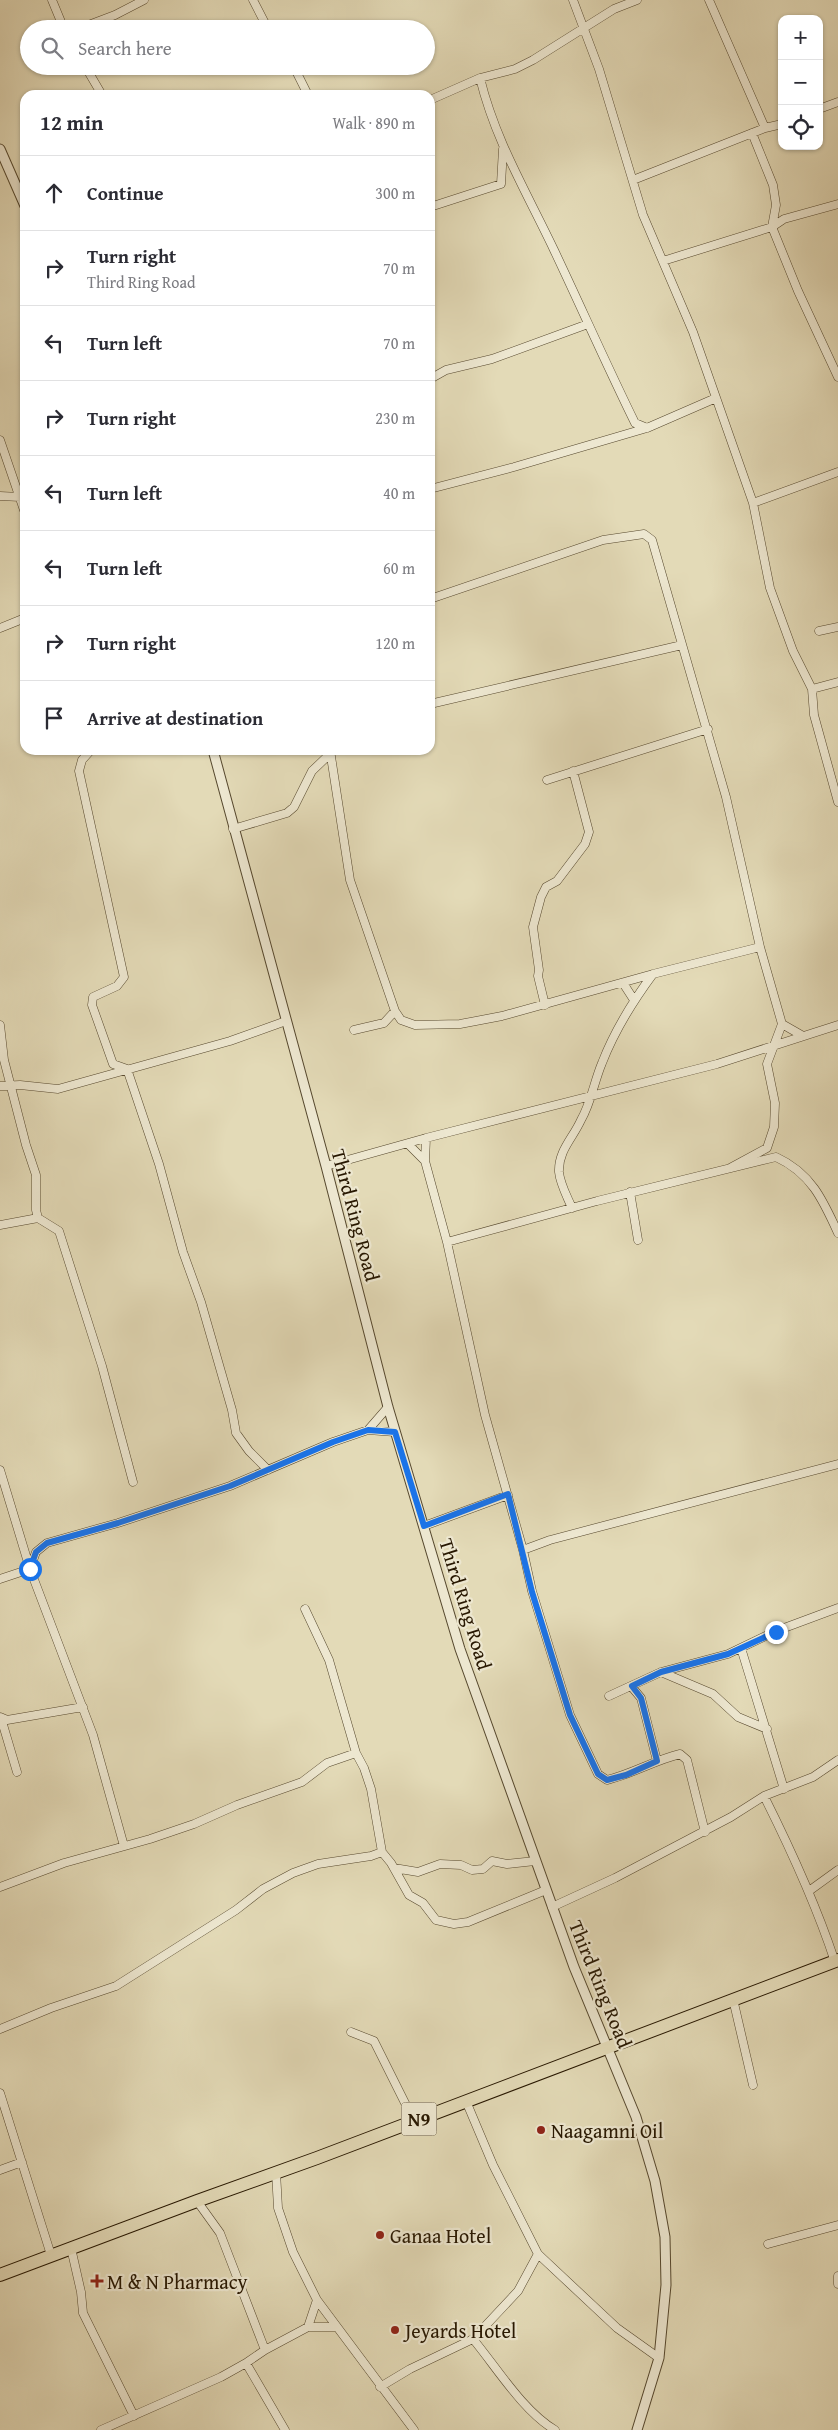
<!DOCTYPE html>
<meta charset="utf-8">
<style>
:root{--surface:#fff;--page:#f7f7f7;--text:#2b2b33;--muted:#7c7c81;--line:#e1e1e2}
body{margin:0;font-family:"Gentium Book Plus",serif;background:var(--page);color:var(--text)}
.controls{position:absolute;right:15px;top:15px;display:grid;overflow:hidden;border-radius:10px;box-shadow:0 1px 4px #0004}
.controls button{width:45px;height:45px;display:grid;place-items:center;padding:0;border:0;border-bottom:1px solid var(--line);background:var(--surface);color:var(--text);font:25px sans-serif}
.stop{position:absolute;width:15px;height:15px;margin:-11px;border:4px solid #1a73e8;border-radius:50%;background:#fff}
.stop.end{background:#1a73e8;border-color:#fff;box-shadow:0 1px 5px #0008}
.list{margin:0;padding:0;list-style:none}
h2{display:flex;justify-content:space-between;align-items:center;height:65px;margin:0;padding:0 20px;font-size:21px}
h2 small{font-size:16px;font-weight:400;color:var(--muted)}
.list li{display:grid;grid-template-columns:32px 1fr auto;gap:15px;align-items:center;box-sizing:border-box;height:75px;padding:0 20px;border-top:1px solid var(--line)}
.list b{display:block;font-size:19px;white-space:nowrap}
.list p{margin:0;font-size:16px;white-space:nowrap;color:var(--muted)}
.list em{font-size:16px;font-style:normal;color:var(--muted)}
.icon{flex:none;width:28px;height:28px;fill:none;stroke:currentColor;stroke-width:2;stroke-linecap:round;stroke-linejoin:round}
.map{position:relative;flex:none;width:838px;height:2430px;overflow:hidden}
.search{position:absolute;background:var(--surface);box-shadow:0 1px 4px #0004;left:20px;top:20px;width:415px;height:55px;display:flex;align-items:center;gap:12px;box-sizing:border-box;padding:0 18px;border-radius:28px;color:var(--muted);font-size:19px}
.panel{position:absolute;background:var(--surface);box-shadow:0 1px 4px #0004;left:20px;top:90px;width:415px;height:665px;border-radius:15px}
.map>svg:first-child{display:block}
</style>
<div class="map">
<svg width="838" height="2430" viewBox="0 0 838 2430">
<rect width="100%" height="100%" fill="#e3dab7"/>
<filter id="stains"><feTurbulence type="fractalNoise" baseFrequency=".004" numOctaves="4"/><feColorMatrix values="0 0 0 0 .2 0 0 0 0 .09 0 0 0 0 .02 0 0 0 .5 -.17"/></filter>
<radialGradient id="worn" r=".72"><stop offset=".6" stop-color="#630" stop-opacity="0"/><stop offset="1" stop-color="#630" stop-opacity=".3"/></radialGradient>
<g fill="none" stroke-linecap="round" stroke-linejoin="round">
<g stroke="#56482e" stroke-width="9">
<path id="minor" d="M 52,0 L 64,29
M 253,0 L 268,29
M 573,0 L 599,69 L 643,215 L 693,332 L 753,503 L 770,588 L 793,651 L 812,689 L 814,715 L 838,802
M 709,0 L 765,128
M 78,29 L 115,15 L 144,0
M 85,66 L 102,95
M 291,66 L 297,73 L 308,95
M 480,78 C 495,140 527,193 554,250 C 581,307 607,366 635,423 L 647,428
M 430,100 L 480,78 L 515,69 L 533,60 L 614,9 L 637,0
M 819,109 L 838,102
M 752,133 L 773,185 L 776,205 L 772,227 L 798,291 L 838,377
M 633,180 L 765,128 L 782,124
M 430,207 L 501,184 L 503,149
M 663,261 L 772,227 L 784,219 L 838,204
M 430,379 L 446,370 L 492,359 L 588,324
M 0,440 L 25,513
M 430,489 L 514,467 L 647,428 L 716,398
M 0,496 L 20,497
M 753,503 L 838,472
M 430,599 L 603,540 L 644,534 L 652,540 L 726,797 L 760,947
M 0,628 L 25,618
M 819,631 L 838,627
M 812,689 L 838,682
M 430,704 L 682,645
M 91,750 L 82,760 L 79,771 L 124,977 L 117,986 L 93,997 L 92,1005 L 113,1064 L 127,1069 L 159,1164 L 183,1252 L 201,1302 L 232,1410 L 236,1433 L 249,1451 L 268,1470
M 330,750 L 350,880 L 395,1011 L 401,1020 L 415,1025 L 460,1024 L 502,1016 L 653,974 L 760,947 L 782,1024 L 767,1064 L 775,1103 L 774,1127 L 767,1148 L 730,1168
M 547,780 L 708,729
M 233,829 L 287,813 L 294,807 L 312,771 L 333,751
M 623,983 L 634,1000
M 545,1005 L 538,976 L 539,970 L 533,927 L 541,897 L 546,887 L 557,881 L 585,844 L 589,832 L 573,771
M 782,1024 L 803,1036
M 0,1025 L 4,1060 L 26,1145 L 36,1175 L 36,1210 L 38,1218 L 59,1231 L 102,1366 L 133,1482
M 354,1030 L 384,1023 L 395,1011
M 0,1086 L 20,1085 L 58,1089 L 230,1041 L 286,1021
M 426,1138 L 425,1161 L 447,1242 L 485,1415 L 523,1550 L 532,1591 L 570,1715 L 598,1774 L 607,1780 C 632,1774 655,1760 680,1754 L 687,1760 L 705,1832
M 408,1144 L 425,1161
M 326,1166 L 426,1138 L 717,1064 L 838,1025
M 630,1192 L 638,1240
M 572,1208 C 567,1196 560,1184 559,1172 C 558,1151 573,1138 581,1120 C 591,1103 594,1082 602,1063 C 614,1032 633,1001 653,974
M 0,1225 L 38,1218
M 447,1242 L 597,1201 L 776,1157 C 811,1173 823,1200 838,1233
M 368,1430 L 388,1407
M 0,1470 L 30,1569 L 93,1735 L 124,1846
M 424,1526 L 508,1495
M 523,1550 L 550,1540 L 838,1464
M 0,1579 L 30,1569 L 36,1552 L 47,1543 L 118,1523 L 230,1486 L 333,1442 L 368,1430 L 395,1432
M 305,1609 L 329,1660 L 356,1753 L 364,1768 L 371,1789 L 382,1852 L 391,1863 L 409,1895 L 423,1903 L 436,1920 L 454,1924 L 468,1922 L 546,1890
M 741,1648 L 784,1789
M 661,1672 L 713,1694 L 738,1717 L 767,1729
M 631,1686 L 641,1698 L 657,1761
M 609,1696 L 661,1672 L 728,1654 L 776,1631 L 838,1608
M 0,1717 L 7,1720 L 83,1707
M 1,1718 L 17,1772
M 764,1796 C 791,1850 816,1904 835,1962
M 394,1868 L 418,1872 L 440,1864 L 461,1865 L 472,1870 L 483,1869 L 492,1861 L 507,1864 L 535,1861
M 0,1887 L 64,1863 L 150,1839 L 194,1824 L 237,1805 L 302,1782 L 327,1763 L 356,1753
M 809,1891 L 838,1870
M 552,1907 L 615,1878 L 731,1817 L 764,1796 L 813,1777 L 838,1760
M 733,1999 L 753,2085
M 0,2029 L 51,2008 L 116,1986 L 236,1910 L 263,1889 L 293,1873 L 318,1864 L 371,1856 L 382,1852
M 351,2032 L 374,2041 L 414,2121
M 0,2093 L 51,2255
M 466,2101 L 493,2165 L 538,2254 L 617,2328 L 659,2358
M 0,2170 L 22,2162
M 276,2172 L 278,2208 L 293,2252 L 317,2300 L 414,2430
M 197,2201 L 220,2233 L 265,2350 L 246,2363 L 285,2430
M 768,2244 L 838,2225
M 71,2248 L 81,2292 L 83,2313 L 134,2416
M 838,2276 L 838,2284
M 308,2327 L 336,2327
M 473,2339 C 497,2368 523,2411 555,2430
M 265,2350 L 308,2327 L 317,2300
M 380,2387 L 410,2369 L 473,2339 L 518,2291 L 538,2254
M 101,2430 L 221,2377 L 246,2363"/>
</g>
<g stroke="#56482e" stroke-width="11">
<path id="tertiary" d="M 0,149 L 25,206
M 213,750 L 326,1166 L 388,1407 L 460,1649 L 574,1967 L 636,2117 L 655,2181 L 665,2237 L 666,2285 L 659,2358 L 637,2430"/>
</g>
<g stroke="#271701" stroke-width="14">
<path id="trunk" d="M 0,2275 L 197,2201 L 317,2158 L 838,1960"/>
</g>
<use href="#minor" stroke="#ede7d0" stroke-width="8"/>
<use href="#tertiary" stroke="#ede7d0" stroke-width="9"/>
<use href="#trunk" stroke="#e3dab7" stroke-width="12"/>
</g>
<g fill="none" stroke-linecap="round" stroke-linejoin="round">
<path stroke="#1a73e8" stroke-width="6" d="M 30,1569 L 36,1552 L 47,1543 L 118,1523 L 230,1486 L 333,1442 L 368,1430 L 395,1432 L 424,1526 L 508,1494 L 532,1592 L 570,1715 L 598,1774 L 607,1780 L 626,1775 L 657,1761 L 641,1698 L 632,1686 L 661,1672 L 728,1654 L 776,1632"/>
</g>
<g fill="#8f2418" stroke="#ede7d0" stroke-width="2">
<circle cx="541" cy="2130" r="5"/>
<circle cx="380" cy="2235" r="5"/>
<path d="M94.5 2273.5h5v5h5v5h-5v5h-5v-5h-5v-5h5z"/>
<circle cx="395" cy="2330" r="5"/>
</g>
<g text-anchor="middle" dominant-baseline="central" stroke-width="4.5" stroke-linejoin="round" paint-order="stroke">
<rect fill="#ede7d0" stroke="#62553f" stroke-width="1" x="401.5" y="2102.5" width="35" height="33" rx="4"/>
<g font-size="19" font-weight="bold" fill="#271701">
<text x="419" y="2119">N9</text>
</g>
<g font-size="20" fill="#271701" stroke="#ede7d0">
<text transform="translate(356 1215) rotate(75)">Third Ring Road</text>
<text transform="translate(466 1604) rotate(73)">Third Ring Road</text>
<text transform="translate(601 1984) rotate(68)">Third Ring Road</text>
</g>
<g font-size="20" fill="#271701" stroke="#ede7d0" text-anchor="start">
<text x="551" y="2130">Naagamni Oil</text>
<text x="390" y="2235">Ganaa Hotel</text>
<text x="107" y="2281">M &amp; N Pharmacy</text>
<text x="405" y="2330">Jeyards Hotel</text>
</g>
</g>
<rect width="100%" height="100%" filter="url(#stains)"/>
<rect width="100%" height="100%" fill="url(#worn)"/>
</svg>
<div class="controls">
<button>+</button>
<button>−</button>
<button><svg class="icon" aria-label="locate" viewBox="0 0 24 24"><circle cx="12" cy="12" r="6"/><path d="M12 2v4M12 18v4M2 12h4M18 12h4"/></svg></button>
</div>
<div class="stop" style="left:30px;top:1569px"></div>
<div class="stop end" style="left:776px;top:1632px"></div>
<div class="search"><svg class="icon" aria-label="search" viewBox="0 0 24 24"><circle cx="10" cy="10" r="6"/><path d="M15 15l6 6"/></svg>Search here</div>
<section class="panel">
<h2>12 min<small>Walk · 890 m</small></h2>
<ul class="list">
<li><svg class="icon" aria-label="ahead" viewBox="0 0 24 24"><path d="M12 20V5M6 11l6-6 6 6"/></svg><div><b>Continue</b></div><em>300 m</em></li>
<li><svg class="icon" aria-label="right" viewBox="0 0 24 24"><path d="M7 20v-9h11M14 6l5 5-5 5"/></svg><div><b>Turn right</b><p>Third Ring Road</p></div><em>70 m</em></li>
<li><svg class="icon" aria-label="left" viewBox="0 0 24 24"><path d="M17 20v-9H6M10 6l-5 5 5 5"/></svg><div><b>Turn left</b></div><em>70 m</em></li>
<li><svg class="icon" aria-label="right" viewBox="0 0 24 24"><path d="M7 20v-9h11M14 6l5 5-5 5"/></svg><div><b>Turn right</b></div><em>230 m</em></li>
<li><svg class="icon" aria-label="left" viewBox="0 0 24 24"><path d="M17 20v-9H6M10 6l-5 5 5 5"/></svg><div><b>Turn left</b></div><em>40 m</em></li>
<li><svg class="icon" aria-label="left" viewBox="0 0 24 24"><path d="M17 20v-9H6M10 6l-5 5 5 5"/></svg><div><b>Turn left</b></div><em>60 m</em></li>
<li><svg class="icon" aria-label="right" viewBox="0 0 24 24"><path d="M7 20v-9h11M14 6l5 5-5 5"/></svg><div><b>Turn right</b></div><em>120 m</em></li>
<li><svg class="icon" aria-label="arrive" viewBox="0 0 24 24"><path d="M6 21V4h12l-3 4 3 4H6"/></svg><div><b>Arrive at destination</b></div></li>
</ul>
</section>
</div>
